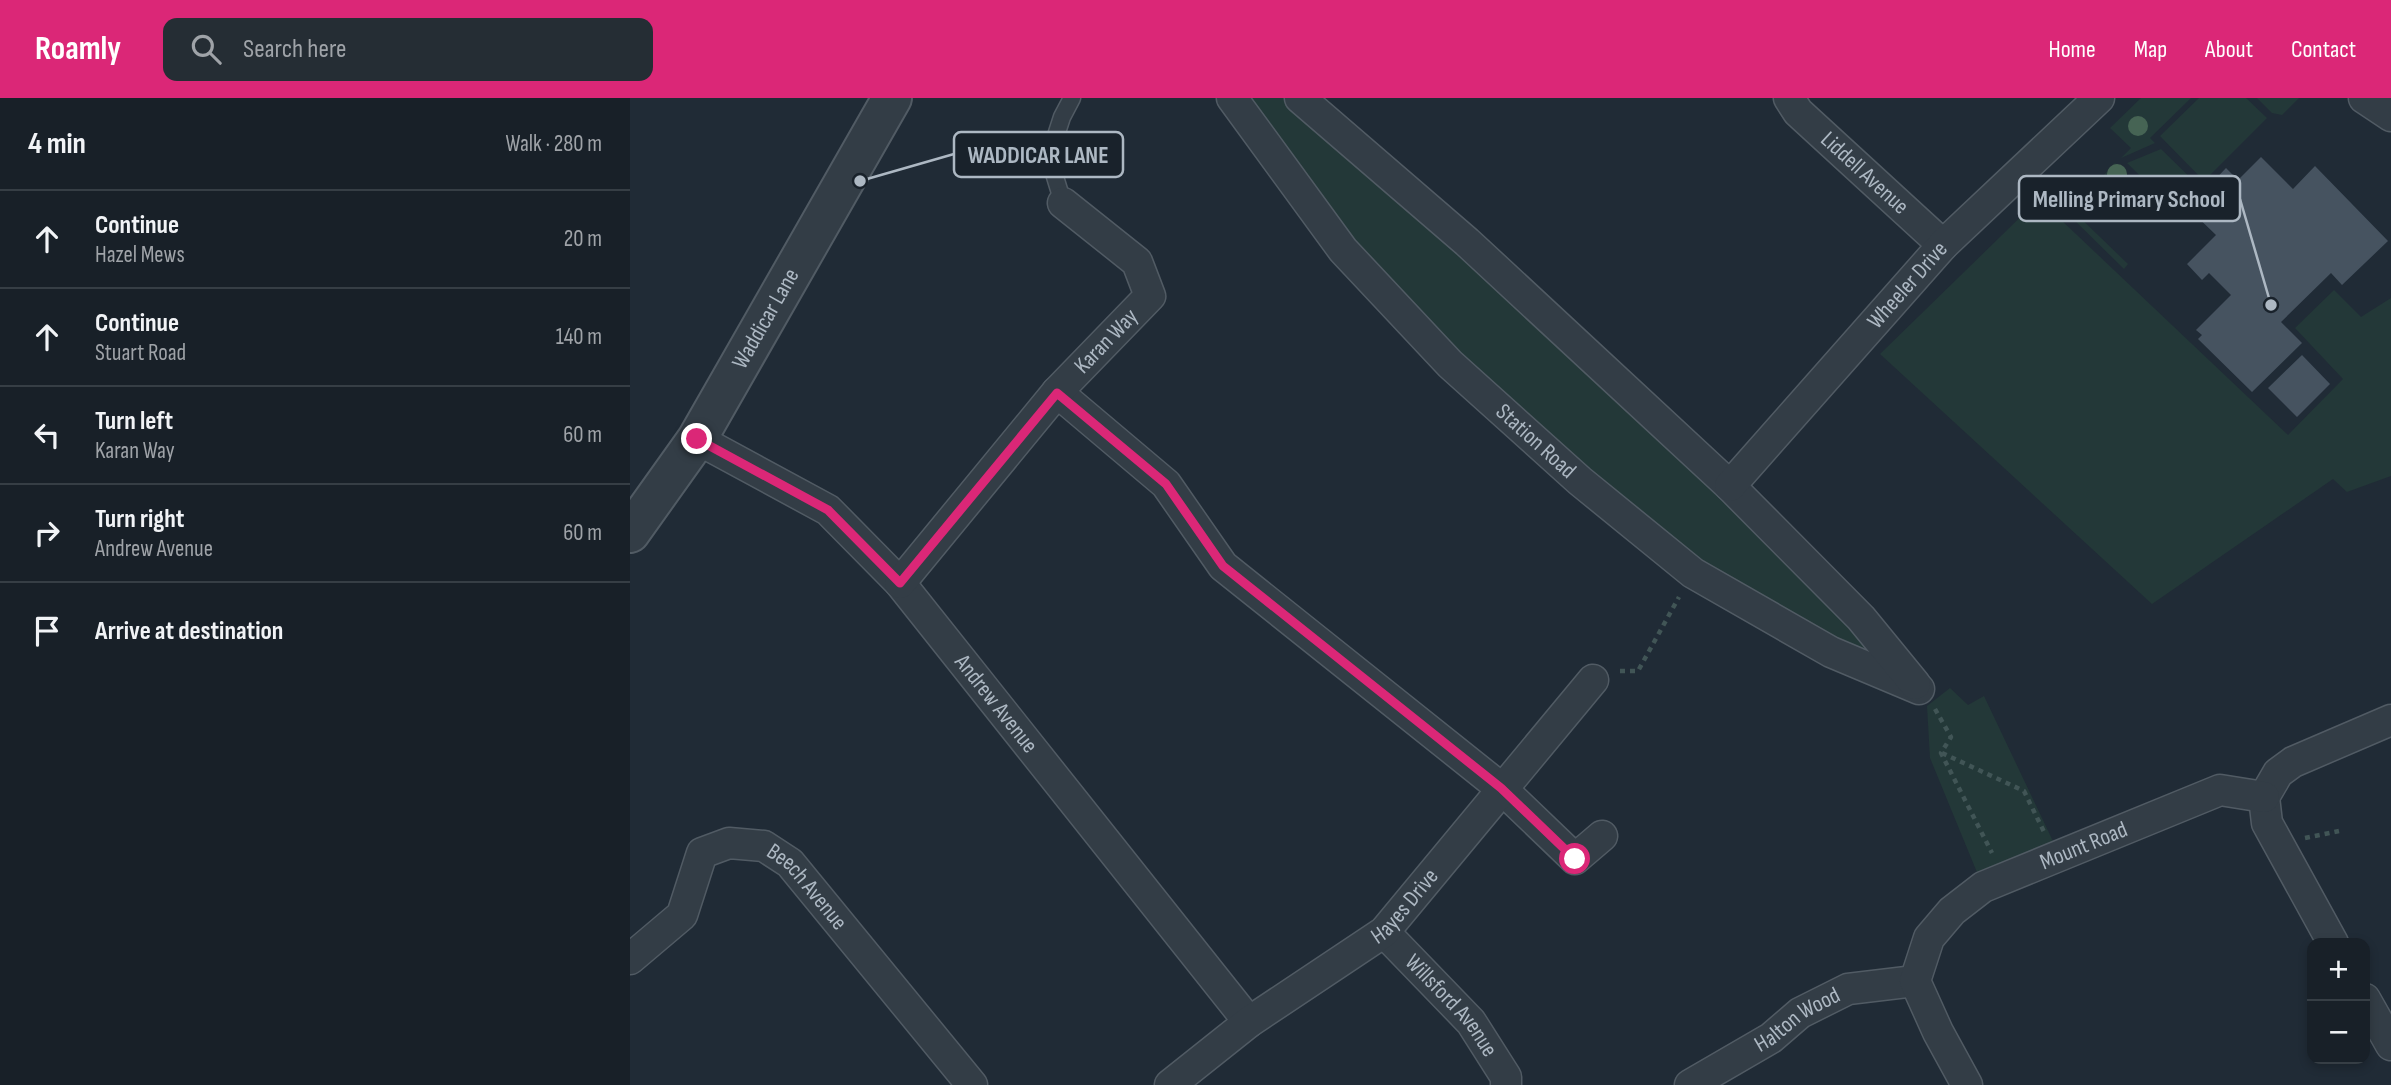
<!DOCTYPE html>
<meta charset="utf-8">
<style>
:root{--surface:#182028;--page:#252d34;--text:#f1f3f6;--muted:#9fa3a8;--line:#363e45;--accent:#db2777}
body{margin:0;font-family:"Sofia Sans Condensed",sans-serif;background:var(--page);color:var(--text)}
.controls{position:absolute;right:21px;bottom:21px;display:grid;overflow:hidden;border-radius:14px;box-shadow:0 4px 10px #0003}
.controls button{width:63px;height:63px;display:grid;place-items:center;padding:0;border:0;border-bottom:2px solid var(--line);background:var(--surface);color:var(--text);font:35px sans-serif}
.stop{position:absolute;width:21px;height:21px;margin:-16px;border:5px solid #db2777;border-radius:50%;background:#fff}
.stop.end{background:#db2777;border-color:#fff;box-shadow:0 2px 7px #0008}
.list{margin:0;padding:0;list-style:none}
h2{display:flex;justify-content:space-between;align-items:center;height:91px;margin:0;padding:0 28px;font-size:30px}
h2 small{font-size:23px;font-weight:400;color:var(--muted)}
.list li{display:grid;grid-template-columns:46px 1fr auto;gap:21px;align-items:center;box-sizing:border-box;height:98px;padding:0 28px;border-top:2px solid var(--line)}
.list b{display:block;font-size:26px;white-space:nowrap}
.list p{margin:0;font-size:23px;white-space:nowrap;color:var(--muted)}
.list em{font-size:23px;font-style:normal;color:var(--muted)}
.icon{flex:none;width:38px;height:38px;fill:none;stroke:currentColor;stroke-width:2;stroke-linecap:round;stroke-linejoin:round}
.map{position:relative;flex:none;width:1761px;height:987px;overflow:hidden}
header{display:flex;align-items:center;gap:42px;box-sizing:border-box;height:98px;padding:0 35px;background:var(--accent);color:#fff}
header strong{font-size:33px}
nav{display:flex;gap:38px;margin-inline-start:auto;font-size:24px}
.search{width:490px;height:63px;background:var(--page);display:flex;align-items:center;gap:18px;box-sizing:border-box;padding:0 24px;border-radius:14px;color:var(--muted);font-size:26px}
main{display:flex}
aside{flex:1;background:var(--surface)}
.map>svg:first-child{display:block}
</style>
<header>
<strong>Roamly</strong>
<div class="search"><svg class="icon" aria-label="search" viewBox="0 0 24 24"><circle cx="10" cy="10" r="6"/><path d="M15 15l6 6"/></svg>Search here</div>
<nav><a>Home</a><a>Map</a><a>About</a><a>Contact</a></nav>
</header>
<main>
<aside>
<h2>4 min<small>Walk · 280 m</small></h2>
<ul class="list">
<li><svg class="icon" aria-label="ahead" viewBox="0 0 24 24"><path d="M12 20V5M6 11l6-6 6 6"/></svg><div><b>Continue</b><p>Hazel Mews</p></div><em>20 m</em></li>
<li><svg class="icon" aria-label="ahead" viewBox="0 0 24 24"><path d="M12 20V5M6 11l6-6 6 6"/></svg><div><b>Continue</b><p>Stuart Road</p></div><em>140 m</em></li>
<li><svg class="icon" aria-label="left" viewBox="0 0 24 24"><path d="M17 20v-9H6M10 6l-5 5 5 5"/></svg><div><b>Turn left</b><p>Karan Way</p></div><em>60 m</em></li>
<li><svg class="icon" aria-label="right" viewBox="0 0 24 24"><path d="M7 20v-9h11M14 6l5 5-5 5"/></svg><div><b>Turn right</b><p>Andrew Avenue</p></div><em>60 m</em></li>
<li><svg class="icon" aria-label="arrive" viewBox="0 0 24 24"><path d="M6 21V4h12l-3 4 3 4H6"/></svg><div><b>Arrive at destination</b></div></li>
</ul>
</aside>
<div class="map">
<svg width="1761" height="987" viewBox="0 0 1761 987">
<rect width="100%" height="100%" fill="#202b36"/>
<path fill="#233838" d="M 603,0 L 664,0 L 1231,520 L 1289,591 L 1130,513 L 917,354 L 713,152 Z
M 1511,0 L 1561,0 L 1520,40 L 1525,45 L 1491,60 L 1501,50 L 1480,30 Z
M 1569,0 L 1616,0 L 1637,20 L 1574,83 L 1530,38 Z
M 1627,0 L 1669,0 L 1652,17 L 1642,15 Z
M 1531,51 L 1574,93 L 1551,118 L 1497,65 Z
M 1485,65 L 1524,104 L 1510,119 L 1471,80 Z
M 1409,101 L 1658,337 L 1713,281 L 1665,230 L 1704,192 L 1731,219 L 1761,200 L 1761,378 L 1717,394 L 1703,381 L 1522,506 L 1250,256 Z
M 1440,110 L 1498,166 L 1494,171 L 1436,114 Z
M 1320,590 L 1338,607 L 1354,598 L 1430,758 L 1353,789 L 1300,660 L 1297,608 Z"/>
<path fill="#465360" d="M 1631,59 L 1663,91 L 1685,68 L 1758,143 L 1712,187 L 1701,175 L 1651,224 L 1672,245 L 1622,294 L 1568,241 L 1572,237 L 1566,232 L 1601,197 L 1579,175 L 1572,182 L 1557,166 L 1586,137 L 1558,110 L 1596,70 L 1608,82 Z
M 1672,257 L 1700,286 L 1667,319 L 1638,290 Z"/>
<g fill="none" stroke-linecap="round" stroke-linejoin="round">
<g stroke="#515b64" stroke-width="19">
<path id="service" d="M 433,105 L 419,59 L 432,19 L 442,0"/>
</g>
<g stroke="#515b64" stroke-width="33">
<g id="minor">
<path id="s1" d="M 602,0 L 713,152 L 820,266 L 950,383 L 1063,475 L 1201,554 L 1289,591"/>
<path d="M 670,0 L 837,144 L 1100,388 L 1231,520 L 1285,586"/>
<path id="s2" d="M 1159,0 L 1168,14 L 1313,147"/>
<path d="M 1734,0 L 1761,18"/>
<path d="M 427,294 L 536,386 L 593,468 L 871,690 L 945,761 L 972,738"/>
<path id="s3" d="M 67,341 L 198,412 L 270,485 L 619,924"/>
<path id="s4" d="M 1100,388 L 1313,147 L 1469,0"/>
<path id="s5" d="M 270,485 L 427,294 L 520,198 L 507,164 L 433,105"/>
<path d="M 1634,699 L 1637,725 L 1703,845"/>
<path d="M 1634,699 L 1648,675 L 1663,664 L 1761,622"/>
<path id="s6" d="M 754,834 L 841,924 L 876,979 L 876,987"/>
<path id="s7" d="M 0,861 L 52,817 L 72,755 L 99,745 L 134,748 L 160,765 L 342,987"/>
<path d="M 1735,901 L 1761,947"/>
<path id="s8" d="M 540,987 L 619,924 L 754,834 L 963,582"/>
<path id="s9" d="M 1060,987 L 1141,940 L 1170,915 L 1218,891 L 1285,883"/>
<path id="s10" d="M 1337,987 L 1308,934 L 1285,883 L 1299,840 L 1322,813 L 1353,789 L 1590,692 L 1634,699"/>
</g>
</g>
<g stroke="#515b64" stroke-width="42">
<g id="tertiary">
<path id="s11" d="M 0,435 L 67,341 L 262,0"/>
</g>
</g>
<path stroke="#415556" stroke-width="4.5" stroke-dasharray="5 5" stroke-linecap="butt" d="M 990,573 L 1008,573 L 1049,499
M 1305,611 L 1321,639 L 1311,655 L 1362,755
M 1312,655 L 1394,693 L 1415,736
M 1675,740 L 1709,733"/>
<use href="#service" stroke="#333d46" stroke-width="16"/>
<use href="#minor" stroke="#333d46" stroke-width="30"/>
<use href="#tertiary" stroke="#333d46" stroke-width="38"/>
</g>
<g fill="#466454">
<circle cx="1508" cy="28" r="10"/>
<circle cx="1487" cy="76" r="10"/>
</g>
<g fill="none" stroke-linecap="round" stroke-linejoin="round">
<path stroke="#db2777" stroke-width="9" d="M 67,341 L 198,412 L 270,485 L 427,295 L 536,386 L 593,468 L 871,690 L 945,761"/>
</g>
<g text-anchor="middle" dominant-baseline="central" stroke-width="5" stroke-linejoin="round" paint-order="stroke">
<g font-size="23" fill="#adb8c3" stroke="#19222b">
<text stroke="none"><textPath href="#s2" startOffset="107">Liddell Avenue</textPath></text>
<text stroke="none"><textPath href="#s4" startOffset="268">Wheeler Drive</textPath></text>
<text stroke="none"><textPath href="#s11" startOffset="254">Waddicar Lane</textPath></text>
<text stroke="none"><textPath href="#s5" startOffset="318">Karan Way</textPath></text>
<text stroke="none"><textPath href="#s1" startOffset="460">Station Road</textPath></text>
<text stroke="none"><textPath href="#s3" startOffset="406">Andrew Avenue</textPath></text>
<text stroke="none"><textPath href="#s10" startOffset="345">Mount Road</textPath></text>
<text stroke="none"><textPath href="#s7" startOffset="257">Beech Avenue</textPath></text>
<text stroke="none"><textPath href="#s8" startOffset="296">Hayes Drive</textPath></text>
<text stroke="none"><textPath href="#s6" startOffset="100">Willsford Avenue</textPath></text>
<text stroke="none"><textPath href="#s9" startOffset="126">Halton Wood</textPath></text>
</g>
</g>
<path fill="none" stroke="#adb8c3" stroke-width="2.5" d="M230 83L324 56M1641 207L1610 101"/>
<g fill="#adb8c3" stroke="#19222b" stroke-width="2.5">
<circle cx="230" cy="83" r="7"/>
<circle cx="1641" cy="207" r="7"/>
</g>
<g fill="#19222b" stroke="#adb8c3" stroke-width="2.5">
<rect x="324" y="34" width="169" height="45" rx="7"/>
<rect x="1389" y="78" width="221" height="45" rx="7"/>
</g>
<g font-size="24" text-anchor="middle" font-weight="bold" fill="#adb8c3">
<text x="408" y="65">WADDICAR LANE</text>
<text x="1499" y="109">Melling Primary School</text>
</g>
</svg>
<div class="controls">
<button>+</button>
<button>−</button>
</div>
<div class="stop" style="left:945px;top:761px"></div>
<div class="stop end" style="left:67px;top:341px"></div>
</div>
</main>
